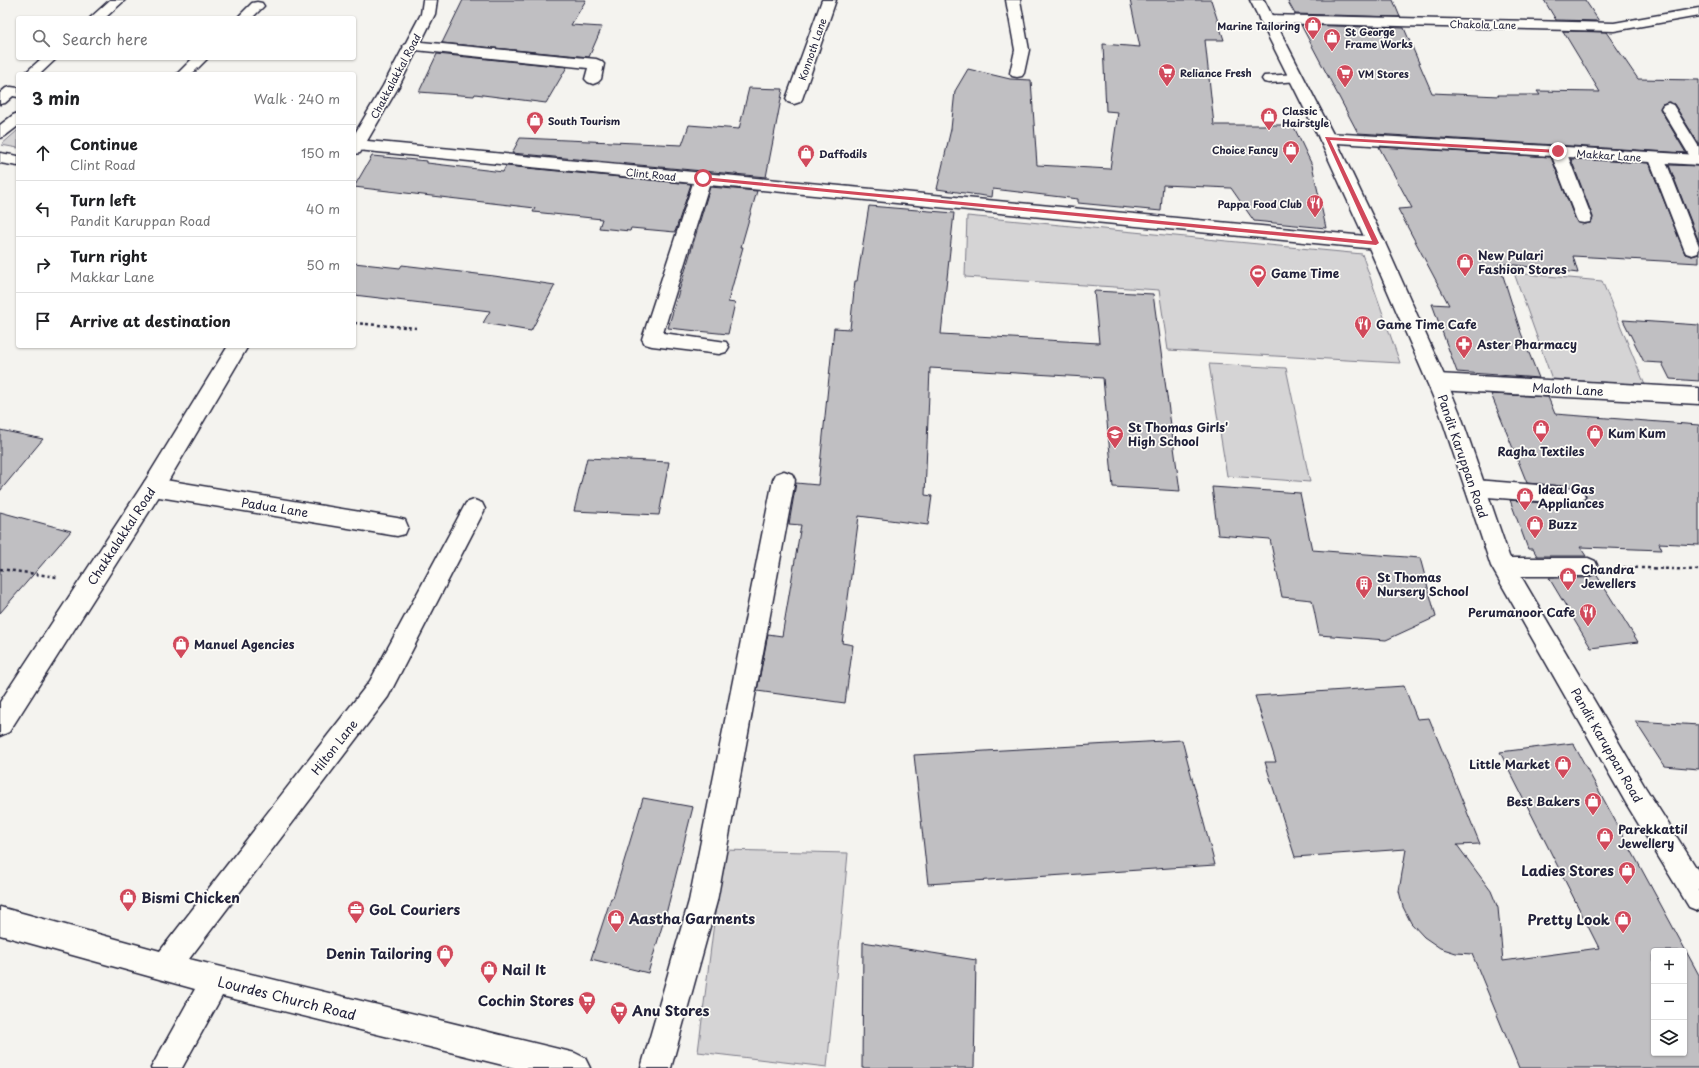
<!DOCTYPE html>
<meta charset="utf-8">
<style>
:root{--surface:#fff;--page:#f2f2f2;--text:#202124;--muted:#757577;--line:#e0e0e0}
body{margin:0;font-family:"Playpen Sans",sans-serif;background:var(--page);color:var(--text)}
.controls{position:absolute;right:12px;bottom:12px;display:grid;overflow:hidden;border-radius:4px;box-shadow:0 1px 3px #0004}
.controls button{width:36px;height:36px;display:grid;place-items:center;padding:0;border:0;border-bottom:1px solid var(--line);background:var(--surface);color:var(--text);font:20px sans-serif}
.stop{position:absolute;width:12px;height:12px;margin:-9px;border:3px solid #d1495b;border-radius:50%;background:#fff}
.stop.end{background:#d1495b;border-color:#fff;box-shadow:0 1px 4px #0008}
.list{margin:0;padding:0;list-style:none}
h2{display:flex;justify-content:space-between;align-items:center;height:52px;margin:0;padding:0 16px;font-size:17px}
h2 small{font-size:13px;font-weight:400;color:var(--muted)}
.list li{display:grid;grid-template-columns:26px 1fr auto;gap:12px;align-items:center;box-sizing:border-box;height:56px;padding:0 16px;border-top:1px solid var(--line)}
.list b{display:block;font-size:15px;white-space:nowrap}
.list p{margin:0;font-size:13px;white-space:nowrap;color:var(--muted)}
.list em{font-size:13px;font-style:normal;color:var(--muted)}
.icon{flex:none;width:22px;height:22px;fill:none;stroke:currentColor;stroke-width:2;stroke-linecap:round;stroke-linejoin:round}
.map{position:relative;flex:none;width:1699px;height:1068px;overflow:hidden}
.search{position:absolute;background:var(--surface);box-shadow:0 1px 3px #0004;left:16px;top:16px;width:340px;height:44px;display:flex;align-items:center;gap:10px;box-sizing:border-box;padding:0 14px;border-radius:4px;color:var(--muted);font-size:15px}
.panel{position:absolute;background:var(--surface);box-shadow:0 1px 3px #0004;left:16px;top:72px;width:340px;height:276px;border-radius:4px}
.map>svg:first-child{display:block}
</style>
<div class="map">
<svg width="1699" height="1068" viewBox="0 0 1699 1068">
<rect width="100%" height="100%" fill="#f4f3ef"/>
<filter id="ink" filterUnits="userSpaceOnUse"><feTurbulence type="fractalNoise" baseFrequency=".025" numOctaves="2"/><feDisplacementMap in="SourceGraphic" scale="8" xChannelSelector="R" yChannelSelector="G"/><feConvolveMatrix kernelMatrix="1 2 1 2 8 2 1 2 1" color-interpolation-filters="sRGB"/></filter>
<g filter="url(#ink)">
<path fill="#d5d4d5" stroke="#7c7b88" d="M 18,130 L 18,148 L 1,145 Z
M 967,216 L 1362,254 L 1400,363 L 1168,350 L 1159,290 L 965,277 Z
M 1514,273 L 1602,281 L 1645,385 L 1552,379 Z
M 1209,364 L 1286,368 L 1310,482 L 1227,476 Z
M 723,850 L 848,853 L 842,918 L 827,1067 L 698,1052 Z"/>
<path fill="#c0bfc2" stroke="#22223b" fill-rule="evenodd" d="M 463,0 L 586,0 L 571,25 L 602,27 L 589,57 L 442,43 Z
M 1130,0 L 1211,0 L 1224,40 L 1205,40 L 1214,125 L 1293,125 L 1312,165 L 1326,228 L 1254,221 L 1231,188 L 1163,185 L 1161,211 L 1078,203 L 1078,199 L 993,189 L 992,197 L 937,189 L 951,129 L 955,91 L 968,69 L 1010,79 L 1031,80 L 1037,165 L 1110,169 L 1118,112 L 1106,111 L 1103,44 L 1140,47 Z
M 1287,0 L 1393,0 L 1400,17 L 1295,14 Z
M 1544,0 L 1585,0 L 1599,21 L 1556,20 Z
M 1301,25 L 1404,28 L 1432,93 L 1499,96 L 1498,95 L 1540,95 L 1537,91 L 1600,92 L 1563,31 L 1606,32 L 1638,79 L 1699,80 L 1699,144 L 1674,104 L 1669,102 L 1662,104 L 1660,109 L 1686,153 L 1358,133 Z
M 437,54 L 567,67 L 546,103 L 475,94 L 474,96 L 419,92 Z
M 749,88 L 783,89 L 766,177 L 512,153 L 520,138 L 682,145 L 689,125 L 739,129 Z
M 1379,147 L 1551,157 L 1575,219 L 1578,223 L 1584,224 L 1590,223 L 1593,217 L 1571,159 L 1649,163 L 1685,254 L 1692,256 L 1699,254 L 1699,263 L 1573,256 L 1578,273 L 1499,263 L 1521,333 L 1539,378 L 1457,372 L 1432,304 L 1449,305 L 1398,209 L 1412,208 Z
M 372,156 L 427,161 L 427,163 L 503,172 L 506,166 L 691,184 L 675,232 L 631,228 L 630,231 L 599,228 L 602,219 L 533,212 L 535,208 L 354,187 Z
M 1669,165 L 1699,166 L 1699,242 Z
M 710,187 L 757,191 L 741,247 L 743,247 L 728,302 L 735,303 L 728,334 L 668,328 Z
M 869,206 L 954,213 L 941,334 L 1099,343 L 1094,291 L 1153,294 L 1180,491 L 1113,487 L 1103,378 L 930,368 L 925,495 L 932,496 L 928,525 L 859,516 L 842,643 L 853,645 L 845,703 L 757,691 L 768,634 L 782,636 L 801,525 L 789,524 L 796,483 L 818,485 L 834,328 L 850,329 L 855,281 L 857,281 Z
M 354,263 L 400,268 L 402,265 L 494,276 L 555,285 L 531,331 L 483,323 L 490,311 L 354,295 Z
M 1623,320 L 1699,325 L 1699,381 L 1670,379 L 1662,363 L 1644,362 Z
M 1491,394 L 1548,397 L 1555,414 L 1699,425 L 1699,545 L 1659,543 L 1662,550 L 1580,547 L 1586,556 L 1537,556 L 1533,549 L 1528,549 L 1510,500 L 1575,506 L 1583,503 L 1586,495 L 1582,489 L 1575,487 L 1527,483 Z
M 0,430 L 43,439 L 0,491 Z
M 587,458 L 669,462 L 659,515 L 574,511 Z
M 1212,487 L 1300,493 L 1312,550 L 1420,558 L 1436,617 L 1386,640 L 1319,635 L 1312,600 L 1282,597 L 1270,539 L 1218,535 Z
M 0,512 L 71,531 L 0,613 Z
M 1596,574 L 1638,642 L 1591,648 L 1549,578 L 1588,578 Z
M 1404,686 L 1417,719 L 1429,718 L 1480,844 L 1457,845 L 1491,891 L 1498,908 L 1503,961 L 1599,948 L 1500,752 L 1573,743 L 1699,975 L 1699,1068 L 1519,1068 L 1472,954 L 1456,953 L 1440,948 L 1424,937 L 1411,923 L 1403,907 L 1399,891 L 1406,849 L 1295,857 L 1265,762 L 1276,762 L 1255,696 ZM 1654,951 L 1684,951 L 1684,1053 L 1654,1053 Z
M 1635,721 L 1699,725 L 1699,769 L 1664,766 Z
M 1182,740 L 1215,865 L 928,884 L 914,755 Z
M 643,798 L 693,807 L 667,910 L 648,973 L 591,959 L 611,898 L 613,898 Z
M 863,942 L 976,960 L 974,1068 L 862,1068 Z"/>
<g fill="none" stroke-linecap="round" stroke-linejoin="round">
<g stroke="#22223b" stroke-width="3">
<path id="service" d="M 110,0 L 125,0 L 105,18 L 90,18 Z
M 1006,0 L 1020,0 L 1029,50 L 1024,73 L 1022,76 L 1017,77 L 1012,76 L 1010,73 L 1015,50 Z
M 257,2 L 262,3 L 264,6 L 252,18 L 237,18 L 252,3 Z
M 42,58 L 57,58 L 40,74 L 24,74 Z
M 193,58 L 208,58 L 192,74 L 177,74 Z
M 1296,74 L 1301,75 L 1303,78 L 1301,81 L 1269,83 L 1264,82 L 1262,79 L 1264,76 Z
M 11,87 L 18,88 L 18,97 L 13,96 L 5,103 L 0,104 L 0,93 L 6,88 Z
M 1668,103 L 1673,105 L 1699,147 L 1699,165 L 1694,163 L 1661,108 L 1663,105 Z
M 18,113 L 18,126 L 5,136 L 0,138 L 0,125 L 13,115 Z
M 1558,146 L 1563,148 L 1566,151 L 1592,218 L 1590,222 L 1584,223 L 1578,222 L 1576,218 L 1550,151 L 1553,148 Z
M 0,153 L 18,156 L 18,166 L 0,163 Z
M 1657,154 L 1662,156 L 1665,159 L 1699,246 L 1698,253 L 1692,255 L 1686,253 L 1684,249 L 1649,159 L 1652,156 Z
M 1475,480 L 1575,488 L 1582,490 L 1585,496 L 1582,502 L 1575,504 L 1475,496 L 1468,494 L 1465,488 L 1468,482 Z
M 1504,558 L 1588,558 L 1595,561 L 1598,567 L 1595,573 L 1588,576 L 1504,576 L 1497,573 L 1494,567 L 1497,561 Z"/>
</g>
<g stroke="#22223b" stroke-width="3">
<path id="minor" d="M 822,0 L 836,0 L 802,99 L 800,102 L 794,104 L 788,102 L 786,99 Z
M 1699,8 L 1699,16 L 1614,31 L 1266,23 L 1261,22 L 1259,19 L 1261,16 L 1266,15 L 1614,23 Z
M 411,41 L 596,59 L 601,61 L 604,64 L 601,79 L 598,82 L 593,84 L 588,82 L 585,79 L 588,68 L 406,49 L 403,46 L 406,43 Z
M 1327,133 L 1699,155 L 1699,165 L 1321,142 L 1319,138 L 1321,134 Z
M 357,140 L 1376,237 L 1382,239 L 1385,243 L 1382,247 L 1376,249 L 709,185 L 663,333 L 726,342 L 729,347 L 726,352 L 719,354 L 652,346 L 645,344 L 642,339 L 693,183 L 357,150 L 354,149 L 354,141 Z
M 1437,374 L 1699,388 L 1699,404 L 1437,390 L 1430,387 L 1427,382 L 1430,377 Z
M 784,471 L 792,474 L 795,480 L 717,901 L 671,1068 L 641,1068 L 689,901 L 773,480 L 776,474 Z
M 153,478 L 397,518 L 405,520 L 408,527 L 405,534 L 397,536 L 153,496 L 145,493 L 142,487 L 145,481 Z
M 474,500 L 482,503 L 485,509 L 388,697 L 189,959 L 575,1053 L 585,1058 L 590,1068 L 515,1068 L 222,996 L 182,1068 L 151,1068 L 195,989 L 0,935 L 0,907 L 160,951 L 370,681 L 466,503 Z"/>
</g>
<g stroke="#22223b" stroke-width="3">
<path id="tertiary" d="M 423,0 L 437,0 L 435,14 L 399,86 L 360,153 L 354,154 L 354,135 L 383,86 L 421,14 Z
M 228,346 L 248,346 L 161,493 L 9,732 L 0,736 L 0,702 L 145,481 Z"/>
</g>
<g stroke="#22223b" stroke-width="3">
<path id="secondary" d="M 1250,0 L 1264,0 L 1335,138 L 1385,243 L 1447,382 L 1461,416 L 1509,556 L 1645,787 L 1699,872 L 1699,911 L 1689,907 L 1627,805 L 1491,566 L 1441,416 L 1427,382 L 1367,243 L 1319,138 Z"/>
</g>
<path stroke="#22223b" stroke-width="2.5" stroke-dasharray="3 3" stroke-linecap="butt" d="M 354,323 L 416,328
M 1617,567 L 1699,570
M 0,569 L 57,577"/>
<use href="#service" fill="#fdfcf7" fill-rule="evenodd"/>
<use href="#minor" fill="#fdfcf7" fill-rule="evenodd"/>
<use href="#tertiary" fill="#fdfcf7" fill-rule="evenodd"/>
<use href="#secondary" fill="#fdfcf7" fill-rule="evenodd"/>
</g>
</g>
<path fill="#d1495b" d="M 1325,137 L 1558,150 L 1560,151 L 1558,153 L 1330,140 L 1379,243 L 1376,245 L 703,180 L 700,178 L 703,177 L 1372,241 Z"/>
<defs>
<g id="shop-pin" transform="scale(0.9)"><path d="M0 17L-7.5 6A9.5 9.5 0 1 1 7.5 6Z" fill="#d1495b" stroke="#fdfcf7"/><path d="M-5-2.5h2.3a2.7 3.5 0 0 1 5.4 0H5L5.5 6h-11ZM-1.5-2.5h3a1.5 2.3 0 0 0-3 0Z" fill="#fff"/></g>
<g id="supermarket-pin" transform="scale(0.9)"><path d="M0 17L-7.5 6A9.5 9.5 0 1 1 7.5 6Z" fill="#d1495b" stroke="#fdfcf7"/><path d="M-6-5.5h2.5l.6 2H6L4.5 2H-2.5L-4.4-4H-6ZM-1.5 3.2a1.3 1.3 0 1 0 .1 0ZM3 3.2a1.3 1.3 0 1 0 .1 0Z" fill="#fff"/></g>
<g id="restaurant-pin" transform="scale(0.9)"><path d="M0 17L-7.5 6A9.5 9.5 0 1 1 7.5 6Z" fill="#d1495b" stroke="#fdfcf7"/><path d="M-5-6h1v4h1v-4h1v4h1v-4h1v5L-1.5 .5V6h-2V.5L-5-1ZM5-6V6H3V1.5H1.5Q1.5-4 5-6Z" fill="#fff"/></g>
<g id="stadium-pin" transform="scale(0.9)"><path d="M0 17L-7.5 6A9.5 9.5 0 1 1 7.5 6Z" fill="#d1495b" stroke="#fdfcf7"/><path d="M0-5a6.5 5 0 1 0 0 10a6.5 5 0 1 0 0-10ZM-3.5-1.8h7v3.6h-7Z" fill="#fff"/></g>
<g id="pharmacy-pin" transform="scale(0.9)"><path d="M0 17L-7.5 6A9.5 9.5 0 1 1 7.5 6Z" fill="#d1495b" stroke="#fdfcf7"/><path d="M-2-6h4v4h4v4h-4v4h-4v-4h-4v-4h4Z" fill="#fff"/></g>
<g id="school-pin" transform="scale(0.9)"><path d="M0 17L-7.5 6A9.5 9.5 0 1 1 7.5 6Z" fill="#d1495b" stroke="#fdfcf7"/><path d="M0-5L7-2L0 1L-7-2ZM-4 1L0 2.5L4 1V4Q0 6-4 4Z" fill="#fff"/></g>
<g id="building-pin" transform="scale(0.9)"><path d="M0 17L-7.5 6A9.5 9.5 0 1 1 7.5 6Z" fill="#d1495b" stroke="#fdfcf7"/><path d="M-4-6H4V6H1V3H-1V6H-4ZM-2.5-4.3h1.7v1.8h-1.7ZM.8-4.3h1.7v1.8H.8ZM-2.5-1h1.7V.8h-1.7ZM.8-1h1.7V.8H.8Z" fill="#fff"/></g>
<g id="office-pin" transform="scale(0.9)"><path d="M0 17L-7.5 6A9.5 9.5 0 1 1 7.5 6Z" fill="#d1495b" stroke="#fdfcf7"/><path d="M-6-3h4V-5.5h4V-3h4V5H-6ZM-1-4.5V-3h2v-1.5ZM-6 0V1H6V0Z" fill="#fff"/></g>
</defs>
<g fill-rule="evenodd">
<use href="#shop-pin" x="1313" y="25"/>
<use href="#shop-pin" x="1332" y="37"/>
<use href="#supermarket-pin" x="1167" y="72"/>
<use href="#supermarket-pin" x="1345" y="73"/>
<use href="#shop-pin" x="1269" y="116"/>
<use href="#shop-pin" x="535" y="120"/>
<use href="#shop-pin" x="1291" y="149"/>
<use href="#shop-pin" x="806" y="153"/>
<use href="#restaurant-pin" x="1315" y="203"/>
<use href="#shop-pin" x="1465" y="262"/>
<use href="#stadium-pin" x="1258" y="273"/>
<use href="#restaurant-pin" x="1363" y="324"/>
<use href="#pharmacy-pin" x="1464" y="344"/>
<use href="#shop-pin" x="1541" y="428"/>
<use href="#shop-pin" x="1595" y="433"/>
<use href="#school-pin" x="1115" y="434"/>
<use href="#shop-pin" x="1525" y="496"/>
<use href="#shop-pin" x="1535" y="524"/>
<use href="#shop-pin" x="1568" y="576"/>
<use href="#building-pin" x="1364" y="584"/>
<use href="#restaurant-pin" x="1588" y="612"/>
<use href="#shop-pin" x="181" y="644"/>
<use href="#shop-pin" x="1563" y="764"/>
<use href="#shop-pin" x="1593" y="801"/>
<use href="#shop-pin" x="1605" y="836"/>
<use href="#shop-pin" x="1627" y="870"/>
<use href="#shop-pin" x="128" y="897"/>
<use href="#office-pin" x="356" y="909"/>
<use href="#shop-pin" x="616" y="918"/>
<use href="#shop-pin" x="1623" y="919"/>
<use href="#shop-pin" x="445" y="953"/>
<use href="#shop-pin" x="489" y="969"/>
<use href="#supermarket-pin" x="587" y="1000"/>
<use href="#supermarket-pin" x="619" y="1010"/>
</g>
<g text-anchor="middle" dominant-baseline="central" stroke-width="3.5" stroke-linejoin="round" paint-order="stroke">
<g font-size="10" fill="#22223b" stroke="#fdfcf7">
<text transform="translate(1483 24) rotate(1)">Chakola Lane</text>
<text transform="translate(812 49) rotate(-71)">Konnoth Lane</text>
<text transform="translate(395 76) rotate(-62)">Chakkalakkal Road</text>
<text transform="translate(1609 155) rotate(4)">Makkar Lane</text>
<text transform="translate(651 174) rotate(6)">Clint Road</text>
</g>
<g font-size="10" font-weight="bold" fill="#22223b" stroke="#fdfcf7" text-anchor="start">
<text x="1300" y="25" text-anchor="end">Marine Tailoring</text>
<text x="1345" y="31">St George<tspan x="1345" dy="12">Frame Works</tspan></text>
<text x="1180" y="72">Reliance Fresh</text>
<text x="1358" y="73">VM Stores</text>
<text x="1282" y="110">Classic<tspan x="1282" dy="12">Hairstyle</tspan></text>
<text x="548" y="120">South Tourism</text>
<text x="1278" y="149" text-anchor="end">Choice Fancy</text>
<text x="819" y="153">Daffodils</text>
<text x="1302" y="203" text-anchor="end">Pappa Food Club</text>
</g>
<g font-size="12" font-weight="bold" fill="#22223b" stroke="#fdfcf7" text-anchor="start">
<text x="1478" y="255">New Pulari<tspan x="1478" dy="14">Fashion Stores</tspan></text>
<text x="1271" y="273">Game Time</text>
<text x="1376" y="324">Game Time Cafe</text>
<text x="1477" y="344">Aster Pharmacy</text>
<text x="1128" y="427">St Thomas Girls'<tspan x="1128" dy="14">High School</tspan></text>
<text x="1608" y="433">Kum Kum</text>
<text x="1541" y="451" text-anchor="middle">Ragha Textiles</text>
<text x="1538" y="489">Ideal Gas<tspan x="1538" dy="14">Appliances</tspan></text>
<text x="1548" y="524">Buzz</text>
<text x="1581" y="569">Chandra<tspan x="1581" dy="14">Jewellers</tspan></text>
<text x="1377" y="577">St Thomas<tspan x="1377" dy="14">Nursery School</tspan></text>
<text x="1575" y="612" text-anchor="end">Perumanoor Cafe</text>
<text x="194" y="644">Manuel Agencies</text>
<text x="1550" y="764" text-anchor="end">Little Market</text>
<text x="1580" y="801" text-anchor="end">Best Bakers</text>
<text x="1618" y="829">Parekkattil<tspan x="1618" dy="14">Jewellery</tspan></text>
</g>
<g font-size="12" fill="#22223b" stroke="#fdfcf7">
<text transform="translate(1568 389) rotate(3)">Maloth Lane</text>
<text transform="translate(1463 456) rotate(71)">Pandit Karuppan Road</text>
<text transform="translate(275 507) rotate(9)">Padua Lane</text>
<text transform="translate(121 536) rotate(-57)">Chakkalakkal Road</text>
<text transform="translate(1607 745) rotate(60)">Pandit Karuppan Road</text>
<text transform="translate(334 747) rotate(-52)">Hilton Lane</text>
</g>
<g font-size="14" font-weight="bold" fill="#22223b" stroke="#fdfcf7" text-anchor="start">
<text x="1614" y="870" text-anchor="end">Ladies Stores</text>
<text x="141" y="897">Bismi Chicken</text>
<text x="369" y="909">GoL Couriers</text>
<text x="629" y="918">Aastha Garments</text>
<text x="1610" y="919" text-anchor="end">Pretty Look</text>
<text x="432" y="953" text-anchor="end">Denin Tailoring</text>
<text x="502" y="969">Nail It</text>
<text x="574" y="1000" text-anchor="end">Cochin Stores</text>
<text x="632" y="1010">Anu Stores</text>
</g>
<g font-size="14" fill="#22223b" stroke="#fdfcf7">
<text transform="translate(287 998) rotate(14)">Lourdes Church Road</text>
</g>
</g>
</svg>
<div class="controls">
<button>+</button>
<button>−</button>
<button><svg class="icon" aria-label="layers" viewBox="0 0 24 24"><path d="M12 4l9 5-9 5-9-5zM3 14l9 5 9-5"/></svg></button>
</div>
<div class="stop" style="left:703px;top:178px"></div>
<div class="stop end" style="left:1558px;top:151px"></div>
<div class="search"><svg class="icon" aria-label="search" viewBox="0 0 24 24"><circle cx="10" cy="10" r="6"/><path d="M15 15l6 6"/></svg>Search here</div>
<section class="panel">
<h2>3 min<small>Walk · 240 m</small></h2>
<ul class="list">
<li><svg class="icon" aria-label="ahead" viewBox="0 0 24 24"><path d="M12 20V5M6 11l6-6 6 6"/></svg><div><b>Continue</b><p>Clint Road</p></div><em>150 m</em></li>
<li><svg class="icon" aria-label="left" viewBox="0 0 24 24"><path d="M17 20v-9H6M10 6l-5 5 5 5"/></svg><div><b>Turn left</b><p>Pandit Karuppan Road</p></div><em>40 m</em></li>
<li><svg class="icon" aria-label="right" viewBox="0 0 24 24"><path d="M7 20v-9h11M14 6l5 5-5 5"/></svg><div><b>Turn right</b><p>Makkar Lane</p></div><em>50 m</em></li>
<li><svg class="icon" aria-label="arrive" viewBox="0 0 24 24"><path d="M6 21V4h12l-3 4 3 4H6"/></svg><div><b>Arrive at destination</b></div></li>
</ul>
</section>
</div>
